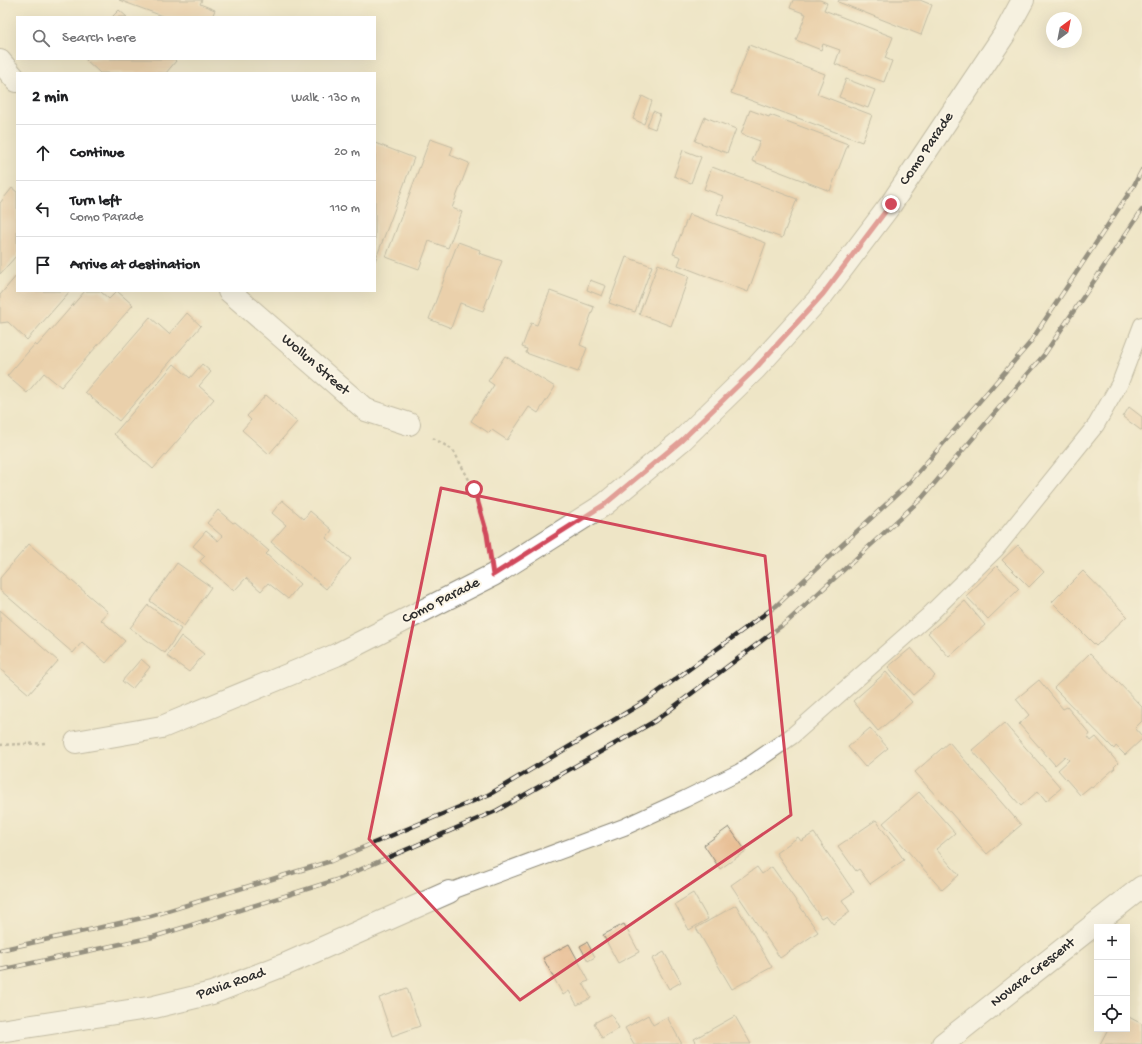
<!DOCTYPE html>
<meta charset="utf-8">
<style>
:root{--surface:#fff;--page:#f6f6f6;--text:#202124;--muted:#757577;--line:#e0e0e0}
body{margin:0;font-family:"Gochi Hand",sans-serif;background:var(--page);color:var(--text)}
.controls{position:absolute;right:12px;bottom:12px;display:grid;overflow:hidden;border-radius:0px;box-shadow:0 4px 16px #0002}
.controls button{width:36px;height:36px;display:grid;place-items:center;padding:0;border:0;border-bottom:1px solid var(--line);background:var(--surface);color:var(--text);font:20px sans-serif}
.compass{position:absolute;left:1046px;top:12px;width:36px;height:36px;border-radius:50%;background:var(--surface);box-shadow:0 4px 16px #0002;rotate:32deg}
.stop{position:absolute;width:12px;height:12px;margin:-9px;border:3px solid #d1495b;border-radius:50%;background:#fff}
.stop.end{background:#d1495b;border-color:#fff;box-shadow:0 1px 4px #0008}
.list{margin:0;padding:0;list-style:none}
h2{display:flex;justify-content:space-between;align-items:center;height:52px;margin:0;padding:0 16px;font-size:17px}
h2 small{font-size:13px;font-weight:400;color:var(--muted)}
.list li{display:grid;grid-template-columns:26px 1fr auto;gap:12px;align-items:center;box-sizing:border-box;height:56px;padding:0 16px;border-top:1px solid var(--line)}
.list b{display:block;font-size:15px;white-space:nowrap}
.list p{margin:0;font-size:13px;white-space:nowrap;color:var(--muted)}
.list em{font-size:13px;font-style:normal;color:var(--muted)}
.icon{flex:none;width:22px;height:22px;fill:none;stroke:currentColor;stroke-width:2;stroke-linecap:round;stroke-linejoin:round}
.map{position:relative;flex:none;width:1142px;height:1044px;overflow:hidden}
.search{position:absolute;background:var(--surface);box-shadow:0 4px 16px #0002;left:16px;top:16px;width:360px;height:44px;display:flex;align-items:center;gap:10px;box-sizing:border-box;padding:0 14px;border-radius:0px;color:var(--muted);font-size:15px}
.panel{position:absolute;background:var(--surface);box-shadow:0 4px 16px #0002;left:16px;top:72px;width:360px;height:220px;border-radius:0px}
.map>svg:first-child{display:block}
</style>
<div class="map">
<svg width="1142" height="1044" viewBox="0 0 1142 1044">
<rect width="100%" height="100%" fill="#fcf5e5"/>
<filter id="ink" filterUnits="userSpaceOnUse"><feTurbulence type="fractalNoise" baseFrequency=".025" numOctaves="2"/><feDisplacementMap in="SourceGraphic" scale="8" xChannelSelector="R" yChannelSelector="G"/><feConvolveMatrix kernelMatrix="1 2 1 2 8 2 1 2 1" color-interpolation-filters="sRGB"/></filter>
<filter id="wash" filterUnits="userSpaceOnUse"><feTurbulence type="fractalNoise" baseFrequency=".012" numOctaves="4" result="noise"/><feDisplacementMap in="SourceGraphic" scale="16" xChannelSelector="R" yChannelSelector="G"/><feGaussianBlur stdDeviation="0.9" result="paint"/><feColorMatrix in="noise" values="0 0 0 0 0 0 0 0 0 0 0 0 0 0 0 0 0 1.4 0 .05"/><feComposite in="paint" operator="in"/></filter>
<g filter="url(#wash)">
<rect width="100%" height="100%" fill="#eee5c6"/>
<g id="blocks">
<path fill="#e5b78a" d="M 119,0 L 202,0 L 200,4 L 215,10 L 212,17 L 165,17 Z
M 793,0 L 820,0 L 827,3 L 824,10 L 893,37 L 885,58 L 892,61 L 884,82 L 835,64 L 840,50 L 823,44 L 821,50 L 796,40 L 806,14 L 790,8 Z
M 839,0 L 920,0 L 932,5 L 921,35 L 838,2 Z
M 119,10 L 127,17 L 112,17 Z
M 749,45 L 825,74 L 817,94 L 872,115 L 862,142 L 731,93 Z
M 85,59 L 174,59 L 176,61 L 166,73 L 100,73 Z
M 846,79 L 875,90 L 868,108 L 839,97 Z
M 642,96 L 652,101 L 644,124 L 633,119 Z
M 750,110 L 769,117 L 770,115 L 848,144 L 830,191 L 752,161 L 760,141 L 741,134 Z
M 653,111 L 660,114 L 655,129 L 647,126 Z
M 705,117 L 736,129 L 727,153 L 695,141 Z
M 430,139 L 453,147 L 450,155 L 469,163 L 452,208 L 462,212 L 448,248 L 429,241 L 419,269 L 386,257 Z
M 375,143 L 414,158 L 375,261 Z
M 683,150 L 701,157 L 691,183 L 674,176 Z
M 712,167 L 797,199 L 782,238 L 717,214 L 723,196 L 704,189 Z
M 12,188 L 17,192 L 17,255 L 0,274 L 0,203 Z
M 689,214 L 766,243 L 748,292 L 678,265 L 681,257 L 673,254 Z
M 458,242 L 480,250 L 479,253 L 502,261 L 483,311 L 460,303 L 451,328 L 429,319 Z
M 626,257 L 652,266 L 635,312 L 609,303 Z
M 658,264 L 689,276 L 671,326 L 639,314 Z
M 17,275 L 17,291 L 70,291 L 27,340 L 8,322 L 0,323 L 0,295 Z
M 590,280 L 606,286 L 602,296 L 587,290 Z
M 85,291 L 100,291 L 109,299 L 117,291 L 133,305 L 61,387 L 44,373 L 27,393 L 7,376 L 35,344 L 37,346 Z
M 550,291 L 594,307 L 580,345 L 587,348 L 578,372 L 526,353 L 527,349 L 522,347 L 531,323 L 537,325 Z
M 187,313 L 201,326 L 119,421 L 85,392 L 150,317 L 169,334 Z
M 505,356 L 555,387 L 538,413 L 529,407 L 507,440 L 492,430 L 489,433 L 471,421 L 494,385 L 488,381 Z
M 174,364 L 190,378 L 202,364 L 211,372 L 199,386 L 214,399 L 153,469 L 114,434 Z
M 266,395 L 297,422 L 269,454 L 242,430 L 251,420 L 247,416 Z
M 1129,407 L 1142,417 L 1142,431 L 1123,417 Z
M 282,500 L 304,519 L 310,511 L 332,530 L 326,538 L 351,559 L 326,589 L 271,542 L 286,525 L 272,513 Z
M 218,510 L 233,523 L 235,522 L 269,551 L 266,554 L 300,584 L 288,599 L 268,583 L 261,591 L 246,578 L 234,591 L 200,561 L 205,556 L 193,546 L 206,531 L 218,541 L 222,536 L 207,523 Z
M 29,544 L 108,612 L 101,620 L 125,641 L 106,663 L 82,642 L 73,653 L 0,590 L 0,578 Z
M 1018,545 L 1044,572 L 1029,587 L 1002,560 Z
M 177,563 L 211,587 L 184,626 L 150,601 Z
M 997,566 L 1019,589 L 988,619 L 966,596 Z
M 1083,571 L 1127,616 L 1096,646 L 1052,602 Z
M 965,601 L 985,625 L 949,657 L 928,633 Z
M 148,605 L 181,629 L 165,653 L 130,628 Z
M 0,610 L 58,661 L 29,694 L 0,669 Z
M 181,636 L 204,654 L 189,672 L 167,656 Z
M 911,648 L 935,676 L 913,695 L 888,667 Z
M 1090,653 L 1142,707 L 1142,721 L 1135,728 L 1142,736 L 1142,739 L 1125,755 L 1116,746 L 1114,749 L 1054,688 Z
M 141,659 L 150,667 L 132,689 L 122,681 Z
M 886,672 L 912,702 L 878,731 L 853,701 Z
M 1039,680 L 1063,709 L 1067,707 L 1090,734 L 1088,737 L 1091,741 L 1096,737 L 1118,763 L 1114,767 L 1115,768 L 1092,788 L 1091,786 L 1080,795 L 1058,770 L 1069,760 L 1065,756 L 1055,765 L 1019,724 L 1029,715 L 1016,699 Z
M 1004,723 L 1061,788 L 1046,801 L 1038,791 L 1021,806 L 972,750 Z
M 870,728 L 888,748 L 865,767 L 848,747 Z
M 949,742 L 1021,825 L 987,854 L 915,772 Z
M 919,792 L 955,833 L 936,849 L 959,875 L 942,890 L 883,823 Z
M 876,820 L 904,860 L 870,884 L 859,869 L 856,871 L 838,846 Z
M 729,827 L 746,851 L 720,869 L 704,845 Z
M 814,833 L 854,892 L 842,900 L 850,912 L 833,924 L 826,915 L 821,918 L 776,853 L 798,837 L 801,841 Z
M 757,867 L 762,874 L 772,867 L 818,932 L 780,958 L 731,885 Z
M 693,893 L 708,919 L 689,930 L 675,904 Z
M 736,905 L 772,967 L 732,989 L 696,928 Z
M 624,924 L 639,952 L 618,963 L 603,935 Z
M 587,942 L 595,957 L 588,961 L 580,946 Z
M 569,944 L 589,981 L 583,983 L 591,998 L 577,1005 L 569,991 L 563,995 L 543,958 Z
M 664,952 L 681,982 L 669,989 L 652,959 Z
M 407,988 L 420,1026 L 392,1036 L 379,998 Z
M 611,1014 L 619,1028 L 602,1038 L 594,1023 Z
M 648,1015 L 653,1025 L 667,1017 L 682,1044 L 634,1044 L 625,1028 Z
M 735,1016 L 751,1044 L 697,1044 L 694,1039 Z
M 1127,1016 L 1142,1024 L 1142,1044 L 1100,1044 L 1108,1029 L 1127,1029 Z"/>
</g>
</g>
<g filter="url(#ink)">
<use href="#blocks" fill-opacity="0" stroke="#8c8878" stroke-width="1"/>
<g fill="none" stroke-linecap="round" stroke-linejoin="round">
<g stroke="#8c8878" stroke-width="18">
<path id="service" d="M 449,892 L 624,827 L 685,799 L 740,772 L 792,736 L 928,616 L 996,549 L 1096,425 L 1120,383 L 1142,325"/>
</g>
<g stroke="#8c8878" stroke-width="24">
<path id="minor" d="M 0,61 L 17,81
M 229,291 L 366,410 L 409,424
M 76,742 L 162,727 L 336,655 L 493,575 L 605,504 L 682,440 L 755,369 L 823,294 L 891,204 L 1004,35 L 1023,0
M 0,1031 L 154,1007 L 212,993 L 284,965 L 449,892"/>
</g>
<g stroke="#8c8878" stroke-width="24">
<path id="tertiary" d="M 943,1044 L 1142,887"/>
</g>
<path stroke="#8c8878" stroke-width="2.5" stroke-dasharray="3 3" stroke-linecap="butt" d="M 433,438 L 453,450 L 474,489 L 487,534 L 489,545
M 0,745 L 47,743"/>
<use href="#service" stroke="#fff" stroke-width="16"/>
<use href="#minor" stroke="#fff" stroke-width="22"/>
<use href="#tertiary" stroke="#fff" stroke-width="22"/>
<g stroke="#2b2b2b" stroke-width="4.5">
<path id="rail" d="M 0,950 L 151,916 L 331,861 L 490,794 L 644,702 L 776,606 L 908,484 L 1029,344 L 1133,187 L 1142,170
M 0,970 L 153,937 L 336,880 L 496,811 L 655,721 L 788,621 L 922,498 L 1044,355 L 1142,210"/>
</g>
<use href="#rail" stroke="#fcf5e5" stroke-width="3" stroke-dasharray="9" stroke-linecap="butt"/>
</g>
</g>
<g fill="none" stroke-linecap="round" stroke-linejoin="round" filter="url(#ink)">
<path stroke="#d1495b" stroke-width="5" d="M 474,489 L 487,534 L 493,575 L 605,504 L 682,440 L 755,369 L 823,294 L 891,204"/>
</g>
<path d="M0 0H1142V1044H0ZM 441,488 L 765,556 L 791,815 L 520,1000 L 369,839 Z" fill="#eee5c6" fill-opacity=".55" fill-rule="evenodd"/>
<path fill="none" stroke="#d1495b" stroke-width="3" stroke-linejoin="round" d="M 441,488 L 765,556 L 791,815 L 520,1000 L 369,839 Z"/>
<g text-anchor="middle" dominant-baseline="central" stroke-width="4" stroke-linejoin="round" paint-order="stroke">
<g font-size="15" fill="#2b2b2b" stroke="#fcf5e5">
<text transform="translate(927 149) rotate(-56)">Como Parade</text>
<text transform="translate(315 365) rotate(41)">Wollun Street</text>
<text transform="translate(441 601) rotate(-27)">Como Parade</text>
<text transform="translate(1033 973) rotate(-38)">Novara Crescent</text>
<text transform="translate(231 984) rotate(-19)">Pavia Road</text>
</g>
</g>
</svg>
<div class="controls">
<button>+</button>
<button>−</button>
<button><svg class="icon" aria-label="locate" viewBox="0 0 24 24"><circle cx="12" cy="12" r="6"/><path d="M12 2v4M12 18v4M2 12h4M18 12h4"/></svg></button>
</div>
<svg class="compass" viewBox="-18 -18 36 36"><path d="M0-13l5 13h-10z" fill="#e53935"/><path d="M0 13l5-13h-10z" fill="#757577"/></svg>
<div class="stop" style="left:474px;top:489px"></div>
<div class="stop end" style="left:891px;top:204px"></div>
<div class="search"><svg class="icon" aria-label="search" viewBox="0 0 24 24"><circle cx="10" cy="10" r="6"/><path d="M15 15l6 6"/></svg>Search here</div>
<section class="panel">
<h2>2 min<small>Walk · 130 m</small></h2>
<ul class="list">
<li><svg class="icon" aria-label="ahead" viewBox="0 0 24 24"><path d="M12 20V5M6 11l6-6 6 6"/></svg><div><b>Continue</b></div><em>20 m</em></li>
<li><svg class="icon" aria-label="left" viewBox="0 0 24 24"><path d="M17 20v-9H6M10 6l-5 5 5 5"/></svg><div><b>Turn left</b><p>Como Parade</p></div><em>110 m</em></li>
<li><svg class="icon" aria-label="arrive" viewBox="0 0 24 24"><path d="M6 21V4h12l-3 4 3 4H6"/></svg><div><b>Arrive at destination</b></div></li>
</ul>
</section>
</div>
